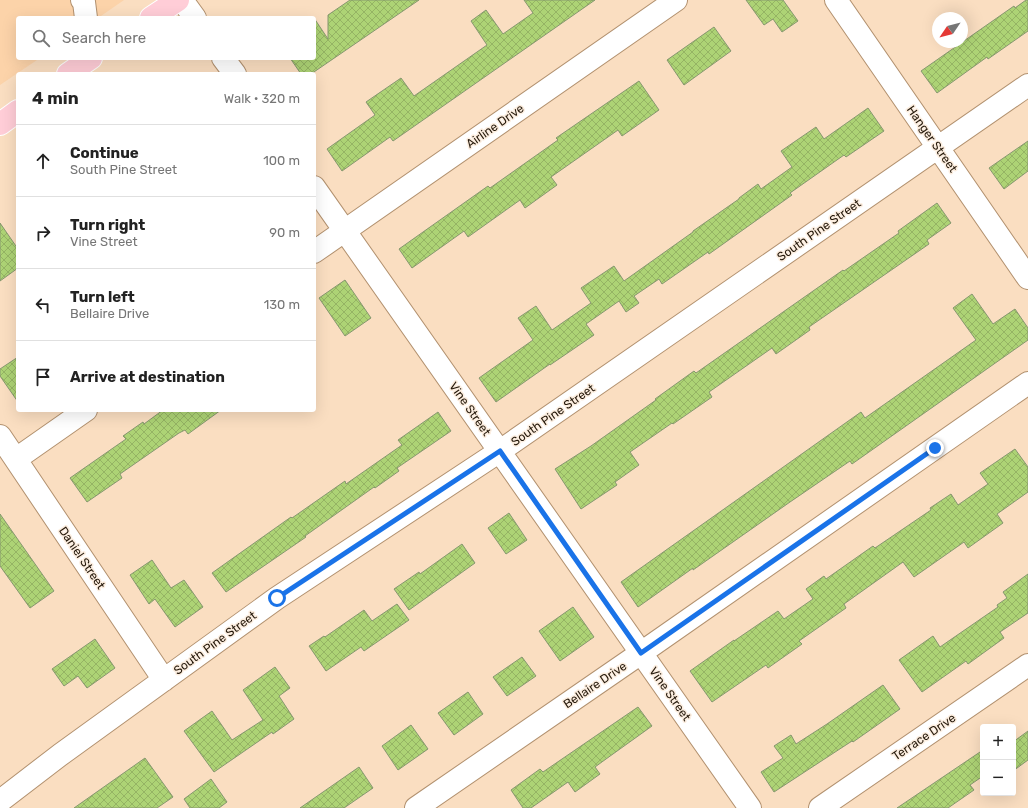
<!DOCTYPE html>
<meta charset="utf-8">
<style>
:root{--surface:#fff;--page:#f6f6f6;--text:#222;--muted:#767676;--line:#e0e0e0}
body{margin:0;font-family:Rubik,sans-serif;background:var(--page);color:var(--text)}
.controls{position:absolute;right:12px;bottom:12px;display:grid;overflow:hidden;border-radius:4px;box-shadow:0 4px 16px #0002}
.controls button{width:36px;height:36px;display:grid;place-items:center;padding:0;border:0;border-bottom:1px solid var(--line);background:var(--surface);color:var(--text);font:20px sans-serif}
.compass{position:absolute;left:932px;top:12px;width:36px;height:36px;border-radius:50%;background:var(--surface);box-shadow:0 4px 16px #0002;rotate:235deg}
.stop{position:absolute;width:12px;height:12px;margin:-9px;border:3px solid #1a73e8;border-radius:50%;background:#fff}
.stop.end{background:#1a73e8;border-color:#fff;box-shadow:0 1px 4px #0008}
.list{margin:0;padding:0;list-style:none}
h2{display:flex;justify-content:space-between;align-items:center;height:52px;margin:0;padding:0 16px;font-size:17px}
h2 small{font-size:13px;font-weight:400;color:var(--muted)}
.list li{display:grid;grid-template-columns:26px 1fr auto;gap:12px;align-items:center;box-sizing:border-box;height:72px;padding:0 16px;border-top:1px solid var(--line)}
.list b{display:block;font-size:15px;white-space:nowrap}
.list p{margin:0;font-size:13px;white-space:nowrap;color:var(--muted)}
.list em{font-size:13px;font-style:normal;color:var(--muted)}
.icon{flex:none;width:22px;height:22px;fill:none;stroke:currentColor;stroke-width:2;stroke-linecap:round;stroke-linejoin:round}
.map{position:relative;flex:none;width:1028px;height:808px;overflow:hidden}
.search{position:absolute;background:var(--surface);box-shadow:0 4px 16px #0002;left:16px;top:16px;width:300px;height:44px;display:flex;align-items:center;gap:10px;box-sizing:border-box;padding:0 14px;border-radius:4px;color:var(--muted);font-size:15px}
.panel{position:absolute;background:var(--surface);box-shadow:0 4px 16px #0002;left:16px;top:72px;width:300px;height:340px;border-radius:4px}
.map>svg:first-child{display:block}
</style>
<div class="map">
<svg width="1028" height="808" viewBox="0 0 1028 808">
<defs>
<pattern id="building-cross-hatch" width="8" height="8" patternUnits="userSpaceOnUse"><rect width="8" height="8" fill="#add375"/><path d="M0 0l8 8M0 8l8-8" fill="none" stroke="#95b464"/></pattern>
</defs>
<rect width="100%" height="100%" fill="#fadec1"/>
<path fill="#fcd3a9" d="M 0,0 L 124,0 L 98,18 L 18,18 L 18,58 L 40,58 L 0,85 Z"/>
<path fill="url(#building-cross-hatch)" stroke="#86976f" d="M 350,0 L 419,0 L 311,74 L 301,74 L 290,58 L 314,58 L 314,18 L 328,39 L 328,15 Z
M 524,0 L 595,0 L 393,141 L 390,137 L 342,171 L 327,149 L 375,115 L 366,102 L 401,78 L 414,96 L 487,45 L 471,21 L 486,10 L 503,34 L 533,13 Z
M 746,0 L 783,0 L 798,21 L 782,32 L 773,19 L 764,25 Z
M 1026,0 L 1028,0 L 1028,31 L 988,59 L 987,57 L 937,93 L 921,71 L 1014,6 L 1015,8 Z
M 714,27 L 731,51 L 684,85 L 667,60 Z
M 639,81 L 659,110 L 622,136 L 618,130 L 551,177 L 557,185 L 525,208 L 520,200 L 468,237 L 464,231 L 412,268 L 399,249 L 488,186 L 490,188 L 558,140 L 556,138 Z
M 868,108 L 884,131 L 846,157 L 844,155 L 790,193 L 792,195 L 709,254 L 708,252 L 662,284 L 659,279 L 634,296 L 639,303 L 626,312 L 619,301 L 586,324 L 594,335 L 550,365 L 550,364 L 496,402 L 479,378 L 533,340 L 518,318 L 536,306 L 552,330 L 591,303 L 581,288 L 614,266 L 624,281 L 693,232 L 693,231 L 739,199 L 739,198 L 758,184 L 761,189 L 792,167 L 781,151 L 816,127 L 824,139 Z
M 1028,141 L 1028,171 L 1004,189 L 989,168 Z
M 937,203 L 951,223 L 927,240 L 929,244 L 809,327 L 810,330 L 776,354 L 772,348 L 709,392 L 712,397 L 673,424 L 672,423 L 630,452 L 639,465 L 615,482 L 617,485 L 581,509 L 555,469 L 591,446 L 656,400 L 655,399 L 694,371 L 696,373 L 843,270 L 844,271 L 899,233 L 898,231 Z
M 0,223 L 18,249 L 18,268 L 0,281 Z
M 345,280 L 371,318 L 345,336 L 319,298 Z
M 972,294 L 993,324 L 1015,309 L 1028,328 L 1028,340 L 852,464 L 850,461 L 790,502 L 693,570 L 693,568 L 638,607 L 621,582 L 861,412 L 865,418 L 976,340 L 953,308 Z
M 18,357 L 18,402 L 0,376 L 0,369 Z
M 163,410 L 221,410 L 188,434 L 185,430 L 179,433 L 120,474 L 122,478 L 87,502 L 70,478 L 126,439 L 123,436 L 143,422 L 144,424 Z
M 438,412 L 451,431 L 397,468 L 399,471 L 375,488 L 374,487 L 305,536 L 306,537 L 226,592 L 212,573 L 291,517 L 292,518 L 345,481 L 346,484 L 402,445 L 398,440 Z
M 1015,449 L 1028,467 L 1028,492 L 997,514 L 1003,523 L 968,548 L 964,542 L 914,577 L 903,562 L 844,604 L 846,608 L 799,641 L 802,644 L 768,668 L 766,665 L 712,702 L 690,671 L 734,640 L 734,641 L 778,611 L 784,619 L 813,599 L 806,589 L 824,576 L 826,579 L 873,546 L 875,548 L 931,510 L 930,508 L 951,494 L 958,505 L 988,484 L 980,473 Z
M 509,513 L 527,540 L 506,554 L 488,528 Z
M 0,514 L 54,591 L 30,608 L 0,566 Z
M 462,544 L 475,563 L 409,610 L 394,589 L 419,572 L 420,574 Z
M 152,560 L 171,588 L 184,580 L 203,607 L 175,627 L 155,599 L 149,604 L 130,575 Z
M 1028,574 L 1028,613 L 1000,632 L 1004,638 L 968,664 L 966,661 L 922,692 L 899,660 L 933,636 L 940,647 L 998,607 L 997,605 L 1007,598 L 1003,592 Z
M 397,604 L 409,620 L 364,651 L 361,647 L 326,671 L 309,646 L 324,636 L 325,637 L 364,610 L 372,621 Z
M 573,607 L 594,637 L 560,661 L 539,631 Z
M 95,639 L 115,668 L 87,688 L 78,676 L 64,686 L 52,669 Z
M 522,657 L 536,676 L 507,696 L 493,677 Z
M 275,667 L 290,688 L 279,696 L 294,719 L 273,734 L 272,732 L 214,772 L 184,731 L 212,711 L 232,740 L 263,720 L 243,690 Z
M 883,685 L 900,709 L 853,742 L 852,741 L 774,792 L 761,772 L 783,758 L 774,746 L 791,735 L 796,744 L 827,724 Z
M 468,692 L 483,714 L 454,735 L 438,713 Z
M 638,707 L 652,726 L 606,759 L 595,767 L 600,774 L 575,792 L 568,782 L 531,808 L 523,808 L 511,790 L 540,769 L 543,772 Z
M 411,725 L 428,749 L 398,770 L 382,746 Z
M 1028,731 L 1028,760 L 1013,771 L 1013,742 Z
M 983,750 L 983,776 L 970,785 L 974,790 L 948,808 L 897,808 Z
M 145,758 L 173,797 L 157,808 L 74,808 Z
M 359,767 L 373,788 L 344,808 L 300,808 Z
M 211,779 L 227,802 L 219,808 L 190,808 L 184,799 Z"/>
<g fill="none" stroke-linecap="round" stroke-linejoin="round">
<g stroke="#b2916f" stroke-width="24">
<path id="minor" d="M 82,0 L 84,2 L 86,18
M 182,0 L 195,18
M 836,0 L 1028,278
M 223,58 L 235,74
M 314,187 L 750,808
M 314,252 L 676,0
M 0,436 L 164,680
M 16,459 L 86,410
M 0,801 L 60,755 L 277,598 L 500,451 L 1028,85
M 416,808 L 641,653 L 1028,383
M 820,808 L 1028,665"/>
</g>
<g stroke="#fff" stroke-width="24">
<path id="major" d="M 151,18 L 178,0
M 68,74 L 91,58
M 0,124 L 18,111"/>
</g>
<use href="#minor" stroke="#fff" stroke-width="22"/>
<use href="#major" stroke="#ffcdd7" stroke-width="22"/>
</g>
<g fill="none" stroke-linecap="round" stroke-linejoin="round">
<path stroke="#1a73e8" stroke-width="5" d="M 277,598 L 500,451 L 641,653 L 935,448"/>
</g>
<g text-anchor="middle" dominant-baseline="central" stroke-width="3" stroke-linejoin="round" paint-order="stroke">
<g font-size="12" fill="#231709" stroke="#fceee0">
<text transform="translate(495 126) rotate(-35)">Airline Drive</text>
<text transform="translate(932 139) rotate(55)">Hanger Street</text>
<text transform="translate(819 230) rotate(-35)">South Pine Street</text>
<text transform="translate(470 409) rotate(55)">Vine Street</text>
<text transform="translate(553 415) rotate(-35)">South Pine Street</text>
<text transform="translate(82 558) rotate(56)">Daniel Street</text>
<text transform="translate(215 643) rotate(-36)">South Pine Street</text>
<text transform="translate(595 685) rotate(-34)">Bellaire Drive</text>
<text transform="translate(670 694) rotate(55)">Vine Street</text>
<text transform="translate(924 737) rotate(-34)">Terrace Drive</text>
</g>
</g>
</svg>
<div class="controls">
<button>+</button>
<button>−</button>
</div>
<svg class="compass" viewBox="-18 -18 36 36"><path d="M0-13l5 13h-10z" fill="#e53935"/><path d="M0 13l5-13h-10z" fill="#767676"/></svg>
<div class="stop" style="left:277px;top:598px"></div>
<div class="stop end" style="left:935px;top:448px"></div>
<div class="search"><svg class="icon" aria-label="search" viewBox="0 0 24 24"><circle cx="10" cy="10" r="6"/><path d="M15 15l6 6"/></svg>Search here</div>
<section class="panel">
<h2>4 min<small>Walk · 320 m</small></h2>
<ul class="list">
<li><svg class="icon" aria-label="ahead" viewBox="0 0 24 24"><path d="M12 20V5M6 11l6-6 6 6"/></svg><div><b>Continue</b><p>South Pine Street</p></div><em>100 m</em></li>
<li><svg class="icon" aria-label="right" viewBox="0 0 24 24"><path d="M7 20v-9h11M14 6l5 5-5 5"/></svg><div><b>Turn right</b><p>Vine Street</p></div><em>90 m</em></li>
<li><svg class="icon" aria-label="left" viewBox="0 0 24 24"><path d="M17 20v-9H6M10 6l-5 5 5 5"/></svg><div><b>Turn left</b><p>Bellaire Drive</p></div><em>130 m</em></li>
<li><svg class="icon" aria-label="arrive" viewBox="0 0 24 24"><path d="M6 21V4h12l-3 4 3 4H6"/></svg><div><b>Arrive at destination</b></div></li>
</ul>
</section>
</div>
